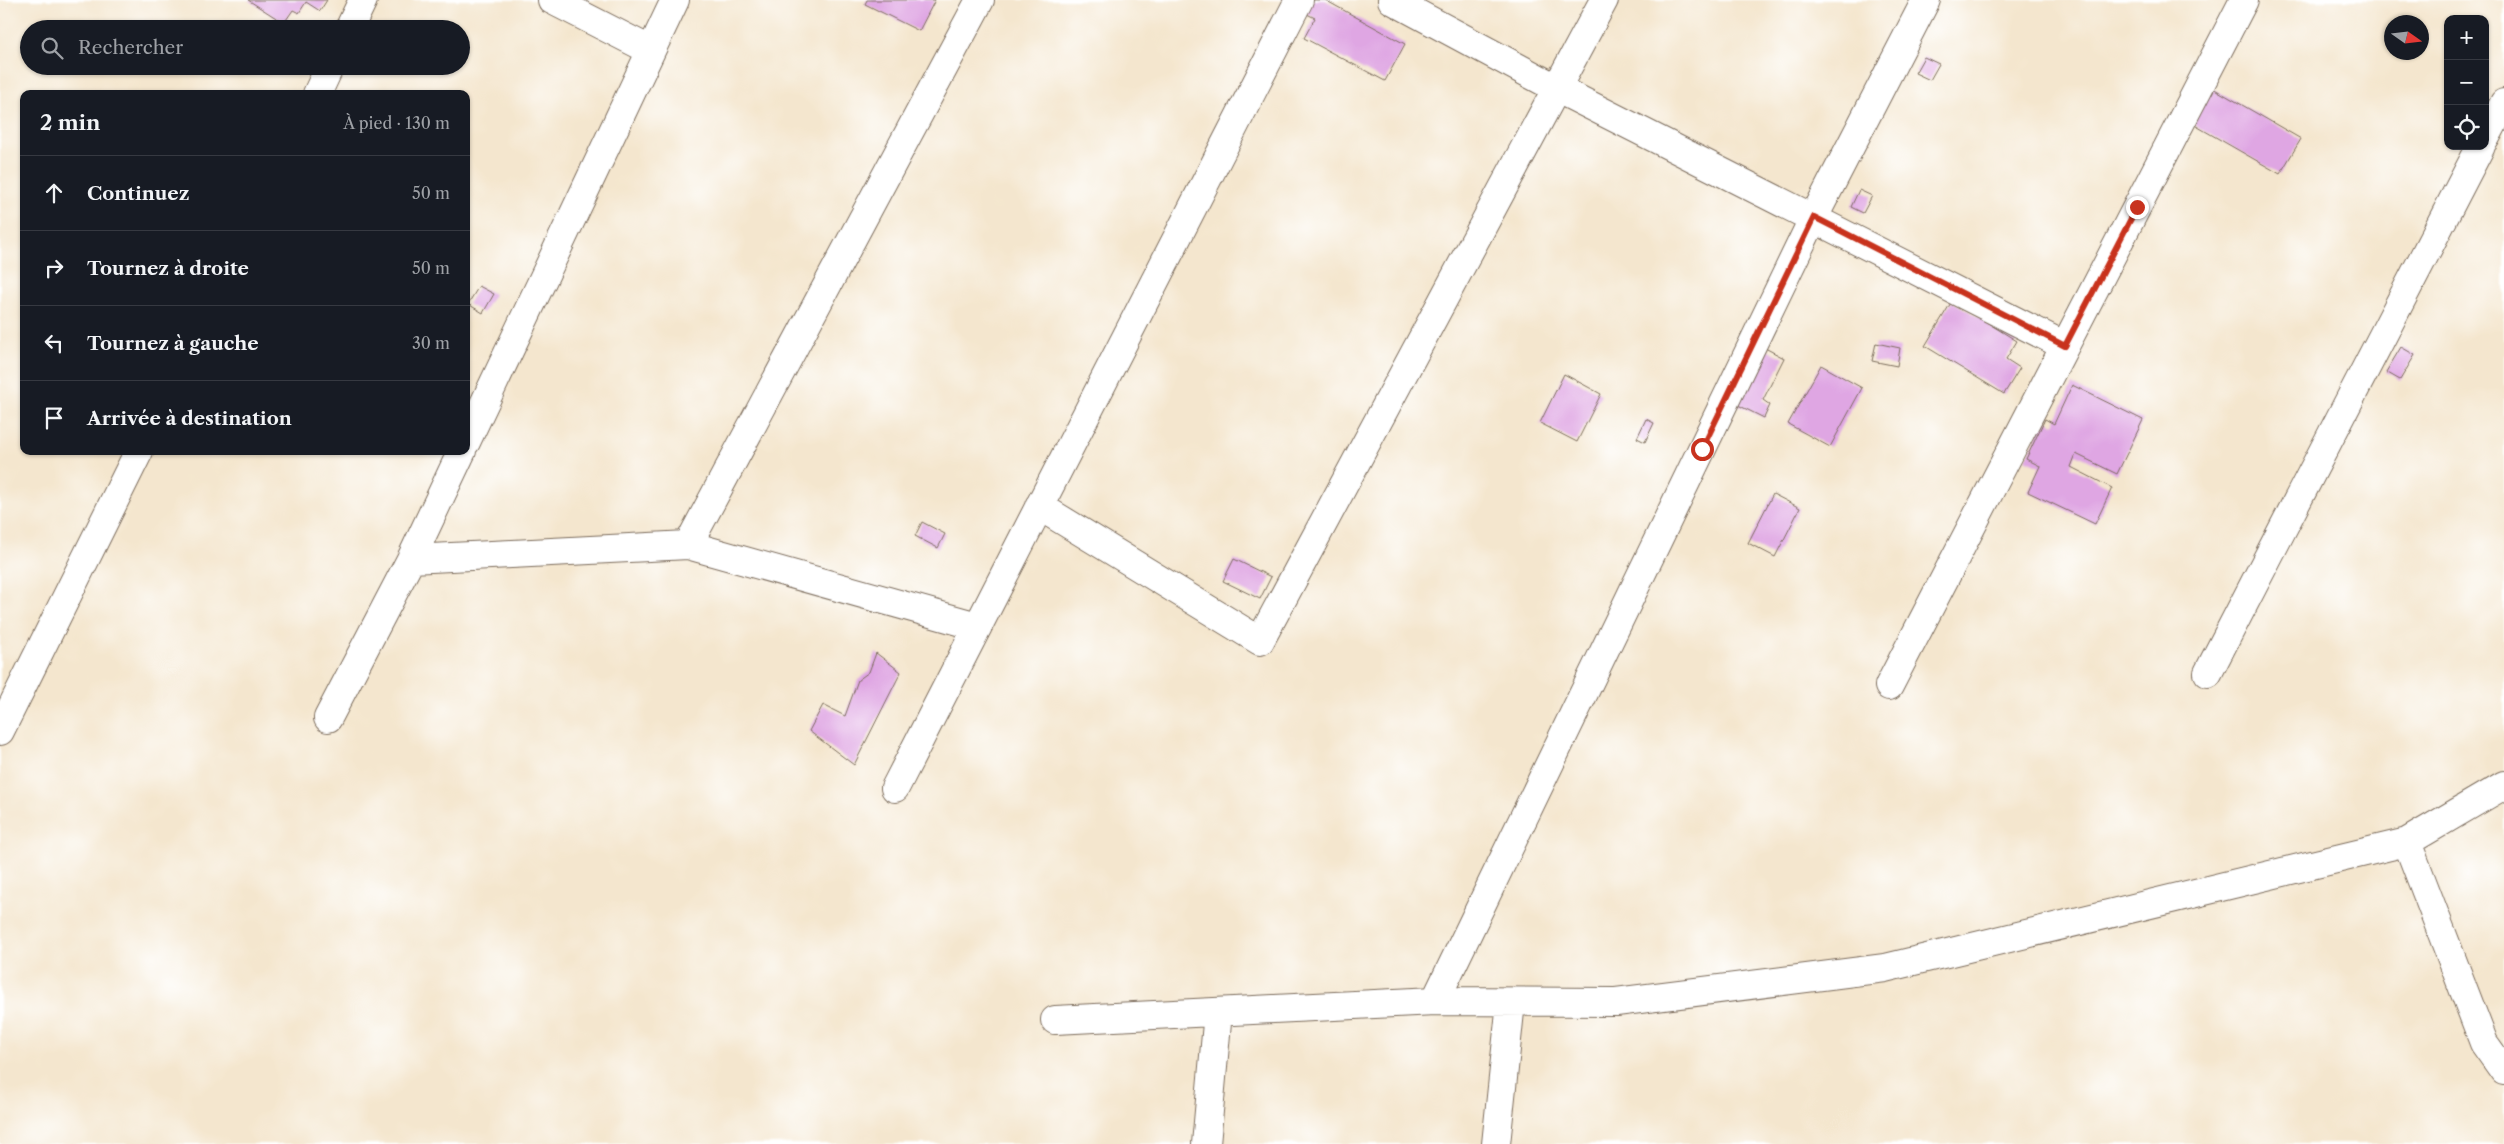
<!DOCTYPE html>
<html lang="fr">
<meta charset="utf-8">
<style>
:root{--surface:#171b24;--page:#20242c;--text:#f1f3f6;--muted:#9ea1a6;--line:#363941}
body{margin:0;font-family:"Libre Caslon Text",serif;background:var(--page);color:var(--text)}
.controls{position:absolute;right:15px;top:15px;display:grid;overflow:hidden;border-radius:10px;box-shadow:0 1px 4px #0004}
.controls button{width:45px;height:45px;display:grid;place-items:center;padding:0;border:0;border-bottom:1px solid var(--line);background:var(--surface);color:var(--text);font:25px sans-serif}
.compass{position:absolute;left:2384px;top:15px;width:45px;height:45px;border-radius:50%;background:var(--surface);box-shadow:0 1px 4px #0004;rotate:104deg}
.stop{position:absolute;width:15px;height:15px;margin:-11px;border:4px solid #c8321e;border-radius:50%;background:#fff}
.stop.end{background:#c8321e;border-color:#fff;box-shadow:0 1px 5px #0008}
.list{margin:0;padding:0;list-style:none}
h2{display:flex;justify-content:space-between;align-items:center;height:65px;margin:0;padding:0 20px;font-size:21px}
h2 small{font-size:16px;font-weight:400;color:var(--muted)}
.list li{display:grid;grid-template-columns:32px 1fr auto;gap:15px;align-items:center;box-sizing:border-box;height:75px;padding:0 20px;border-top:1px solid var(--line)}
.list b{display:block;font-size:19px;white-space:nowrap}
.list em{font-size:16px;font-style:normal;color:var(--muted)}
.icon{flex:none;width:28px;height:28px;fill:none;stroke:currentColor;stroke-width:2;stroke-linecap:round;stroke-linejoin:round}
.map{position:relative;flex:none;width:2504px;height:1144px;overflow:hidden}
.search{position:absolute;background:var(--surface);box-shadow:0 1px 4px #0004;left:20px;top:20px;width:450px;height:55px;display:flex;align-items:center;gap:12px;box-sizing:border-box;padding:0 18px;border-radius:28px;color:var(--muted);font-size:19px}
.panel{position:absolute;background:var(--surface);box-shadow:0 1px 4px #0004;left:20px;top:90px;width:450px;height:365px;border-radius:10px}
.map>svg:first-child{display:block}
</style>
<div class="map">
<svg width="2504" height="1144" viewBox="0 0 2504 1144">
<rect width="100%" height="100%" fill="#fff"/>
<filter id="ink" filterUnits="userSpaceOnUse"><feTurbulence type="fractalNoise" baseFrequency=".02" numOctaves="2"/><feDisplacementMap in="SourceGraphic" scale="10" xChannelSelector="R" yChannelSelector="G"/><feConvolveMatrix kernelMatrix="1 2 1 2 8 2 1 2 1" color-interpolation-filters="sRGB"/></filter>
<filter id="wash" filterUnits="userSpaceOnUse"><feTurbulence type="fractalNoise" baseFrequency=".0096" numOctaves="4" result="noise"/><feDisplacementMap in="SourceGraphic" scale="20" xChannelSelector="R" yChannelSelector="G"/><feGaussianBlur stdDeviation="1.12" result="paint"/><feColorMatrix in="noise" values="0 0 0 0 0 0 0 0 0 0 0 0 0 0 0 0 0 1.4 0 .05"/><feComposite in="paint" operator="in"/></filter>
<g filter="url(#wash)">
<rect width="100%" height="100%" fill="#f4e6ce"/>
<g id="blocks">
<path fill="#dfa6e3" d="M 248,0 L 327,0 L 320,11 L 306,2 L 299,13 L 293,10 L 284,23 Z
M 867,0 L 935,0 L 919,31 L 865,4 Z
M 1306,0 L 1325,0 L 1405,44 L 1385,81 L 1304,38 L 1315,18 L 1301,11 Z
M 1924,57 L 1939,64 L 1930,80 L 1915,73 Z
M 2211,87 L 2301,139 L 2280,174 L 2191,123 Z
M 1859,190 L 1872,196 L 1863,213 L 1851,207 Z
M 479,286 L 494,294 L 483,313 L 468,304 Z
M 1952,301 L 2017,341 L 2006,359 L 2020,368 L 2004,394 L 1925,346 Z
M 1876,343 L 1900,348 L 1897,366 L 1872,361 Z
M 2401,347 L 2415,355 L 2400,380 L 2386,372 Z
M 1765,348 L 1784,358 L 1763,400 L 1770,405 L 1764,418 L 1736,404 Z
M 1821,365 L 1862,388 L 1830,447 L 1788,424 Z
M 1564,374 L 1601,394 L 1577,442 L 1540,423 Z
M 2072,385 L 2143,420 L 2117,474 L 2076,454 L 2071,467 L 2112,488 L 2095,524 L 2028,492 L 2040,466 L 2026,459 L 2045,419 L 2054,424 Z
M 1646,419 L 1654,423 L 1645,442 L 1637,438 Z
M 1773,494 L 1800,508 L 1775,557 L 1748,543 Z
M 922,522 L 945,534 L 938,548 L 915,536 Z
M 1234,559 L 1271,577 L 1260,599 L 1223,581 Z
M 876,653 L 901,672 L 854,765 L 809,731 L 823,705 L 845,716 L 858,680 L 869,672 Z"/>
</g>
</g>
<g filter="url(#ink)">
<use href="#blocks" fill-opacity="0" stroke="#7c6c5c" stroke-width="1"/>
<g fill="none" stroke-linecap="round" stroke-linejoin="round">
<g stroke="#7c6c5c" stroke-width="30">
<path id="minor" d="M 552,0 L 650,50
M 1392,0 L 1556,88 L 2065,346
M 349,29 L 363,0
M 317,94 L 330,66
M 2485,139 L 2504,103
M 466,442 L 675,0
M 1039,506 L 1260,641 L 1604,0
M 688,545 L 980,0
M 411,559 L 688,545 L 977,626
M 2208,673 L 2481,146
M 1889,686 L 2244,0
M 328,718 L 411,559 L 462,451
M 0,731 L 139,451
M 895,788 L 1299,0
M 2407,842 L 2484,1043 L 2504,1071
M 1435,1001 L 1814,217 L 1926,0
M 1055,1020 L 1435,1001 L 1616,1002 L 1885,968 L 2407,842 L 2504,785
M 1206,1144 L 1218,1012
M 1496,1144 L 1511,1002"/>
</g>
<use href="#minor" stroke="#fff" stroke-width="28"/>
</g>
</g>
<g fill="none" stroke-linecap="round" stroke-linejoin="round" filter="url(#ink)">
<path stroke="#c8321e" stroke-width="6" d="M 1702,449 L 1814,217 L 2065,346 L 2137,207"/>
</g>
</svg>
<div class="controls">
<button>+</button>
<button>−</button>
<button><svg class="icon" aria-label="locate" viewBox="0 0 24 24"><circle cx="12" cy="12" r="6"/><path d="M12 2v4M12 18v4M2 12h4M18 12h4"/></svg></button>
</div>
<svg class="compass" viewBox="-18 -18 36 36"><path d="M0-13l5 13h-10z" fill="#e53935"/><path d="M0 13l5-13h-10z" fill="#9ea1a6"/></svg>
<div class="stop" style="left:1702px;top:449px"></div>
<div class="stop end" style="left:2137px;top:207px"></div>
<div class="search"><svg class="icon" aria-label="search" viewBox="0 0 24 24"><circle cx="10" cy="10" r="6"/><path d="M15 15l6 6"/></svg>Rechercher</div>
<section class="panel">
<h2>2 min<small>À pied · 130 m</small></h2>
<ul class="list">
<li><svg class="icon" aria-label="ahead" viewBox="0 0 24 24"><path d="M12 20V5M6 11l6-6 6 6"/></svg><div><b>Continuez</b></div><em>50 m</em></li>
<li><svg class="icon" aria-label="right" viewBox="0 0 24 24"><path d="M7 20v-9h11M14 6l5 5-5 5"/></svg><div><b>Tournez à droite</b></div><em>50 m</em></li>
<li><svg class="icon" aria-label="left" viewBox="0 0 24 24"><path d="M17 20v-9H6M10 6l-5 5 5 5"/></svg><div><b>Tournez à gauche</b></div><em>30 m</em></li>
<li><svg class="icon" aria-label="arrive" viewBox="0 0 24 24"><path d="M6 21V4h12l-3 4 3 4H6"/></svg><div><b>Arrivée à destination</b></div></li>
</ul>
</section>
</div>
